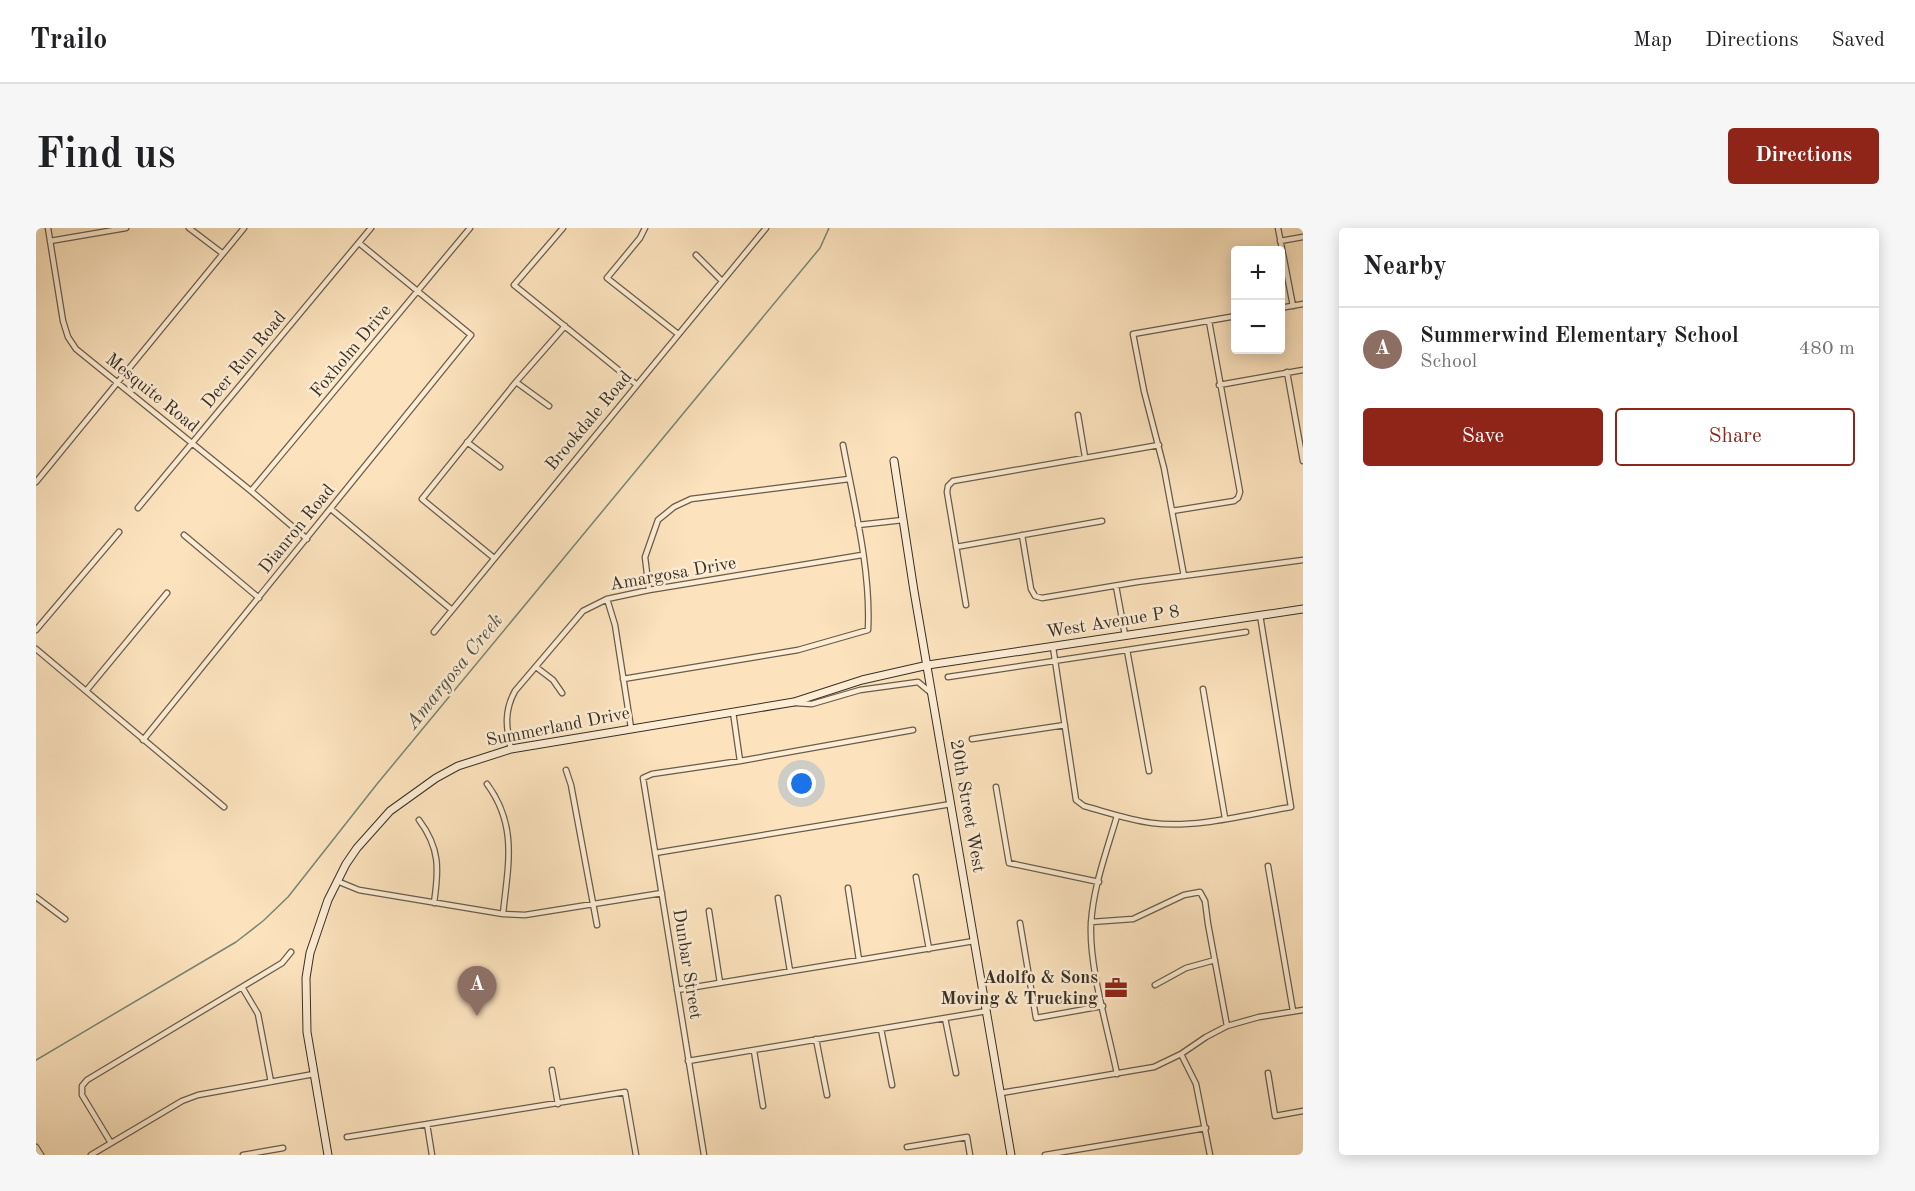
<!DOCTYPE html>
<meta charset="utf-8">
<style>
:root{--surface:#fff;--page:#f6f6f6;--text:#202124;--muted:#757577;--line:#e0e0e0;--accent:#8f2418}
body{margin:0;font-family:"Old Standard TT",serif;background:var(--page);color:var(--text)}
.controls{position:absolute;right:18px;top:18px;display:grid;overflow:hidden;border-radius:6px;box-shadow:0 3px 15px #0003}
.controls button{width:54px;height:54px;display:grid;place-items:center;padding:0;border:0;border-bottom:2px solid var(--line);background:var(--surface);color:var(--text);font:30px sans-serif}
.you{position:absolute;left:766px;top:556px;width:21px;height:21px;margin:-15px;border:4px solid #fff;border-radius:50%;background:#1a73e8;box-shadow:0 0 0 9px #1a73e833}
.badge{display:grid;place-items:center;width:39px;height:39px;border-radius:50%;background:var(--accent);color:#fff;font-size:20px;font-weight:700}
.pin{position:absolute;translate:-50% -50px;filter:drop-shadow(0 2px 3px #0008)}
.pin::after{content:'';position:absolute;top:32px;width:21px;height:18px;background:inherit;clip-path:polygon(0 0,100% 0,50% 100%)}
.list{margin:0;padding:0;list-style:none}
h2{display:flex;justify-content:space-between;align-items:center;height:78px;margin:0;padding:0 24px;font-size:26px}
h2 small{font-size:20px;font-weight:400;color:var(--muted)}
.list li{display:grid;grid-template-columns:39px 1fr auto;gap:18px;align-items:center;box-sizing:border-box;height:84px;padding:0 24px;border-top:2px solid var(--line)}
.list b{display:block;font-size:22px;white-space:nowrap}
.list p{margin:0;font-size:20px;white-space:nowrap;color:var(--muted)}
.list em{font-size:20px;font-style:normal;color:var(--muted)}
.actions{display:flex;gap:12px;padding:18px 24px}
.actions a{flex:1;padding:14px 0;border:2px solid var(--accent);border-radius:6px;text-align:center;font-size:21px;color:var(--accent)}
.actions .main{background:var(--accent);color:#fff}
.map{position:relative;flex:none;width:1267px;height:927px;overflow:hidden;border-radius:6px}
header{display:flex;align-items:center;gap:36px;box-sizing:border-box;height:84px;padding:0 30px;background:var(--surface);border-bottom:2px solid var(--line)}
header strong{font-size:28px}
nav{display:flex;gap:33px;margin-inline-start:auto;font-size:21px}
.intro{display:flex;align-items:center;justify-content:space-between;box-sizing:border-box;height:144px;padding:0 36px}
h1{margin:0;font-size:42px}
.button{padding:15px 27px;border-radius:6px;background:var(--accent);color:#fff;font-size:21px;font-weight:700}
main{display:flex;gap:36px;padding:0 36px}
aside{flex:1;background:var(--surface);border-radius:6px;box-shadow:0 3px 15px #0003}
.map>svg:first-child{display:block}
</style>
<header>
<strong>Trailo</strong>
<nav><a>Map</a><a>Directions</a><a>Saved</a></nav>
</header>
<div class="intro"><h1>Find us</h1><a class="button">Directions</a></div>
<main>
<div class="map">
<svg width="1267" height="927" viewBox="0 0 1267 927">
<rect width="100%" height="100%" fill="#fce3be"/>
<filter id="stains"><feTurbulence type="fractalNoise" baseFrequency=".00333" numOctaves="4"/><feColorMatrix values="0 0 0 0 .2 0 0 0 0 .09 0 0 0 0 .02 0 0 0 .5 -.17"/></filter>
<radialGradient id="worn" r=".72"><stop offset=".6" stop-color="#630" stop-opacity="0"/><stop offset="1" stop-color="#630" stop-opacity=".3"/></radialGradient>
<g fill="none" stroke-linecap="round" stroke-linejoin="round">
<path stroke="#768575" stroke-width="1.5" d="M 0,832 L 200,714 L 227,693 L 252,669 L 341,556 L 784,20 L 793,0"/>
<g stroke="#695c4b" stroke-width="7">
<path id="street" d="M 12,0 L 27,93 L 32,109 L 40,121 L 215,263 L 271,311
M 153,0 L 186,25
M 527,0 L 478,57 L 601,157
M 609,0 L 604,10 L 571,50 L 642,106
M 1242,0 L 1257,78
M 14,13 L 90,0
M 1244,13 L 1267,9
M 660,27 L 686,53
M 1244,80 L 1267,76
M 1251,144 L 1267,233
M 480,154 L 513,178
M 1183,157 L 1267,142
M 1042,187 L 1049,229
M 431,214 L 464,239
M 0,254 L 208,0
M 215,263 L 434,0
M 102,280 L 335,0
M 295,281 L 416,382
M 1136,283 L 1198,273 L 1202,270 L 1204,264 L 1173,93
M 822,297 L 867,292
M 148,307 L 223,370
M 986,307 L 995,361 L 999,368 L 1006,370 L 1101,354 L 1267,332
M 920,319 L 1066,293
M 458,330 L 386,271 L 480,154 L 529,98
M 1148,348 L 1128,240 L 1108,163 L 1097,106 L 1200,88
M 1080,358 L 1089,407
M 613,362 L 609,329 L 622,292 L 638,279 L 655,271 L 813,251
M 571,371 L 579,397 L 595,500
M 930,377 L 911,264 L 912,258 L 917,253 L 1123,217
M 0,402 L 83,304
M 398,404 L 730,0
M 1017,419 L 1040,572 L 1048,578 C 1070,584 1093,592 1116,595 C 1159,601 1213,586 1255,579 L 1224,387
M 0,421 L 188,579
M 1091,422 L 1113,543
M 500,439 L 517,452 L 526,465
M 912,449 L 1210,404
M 587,451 L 762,422 L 832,402 C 835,342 818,276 807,217
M 1167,461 L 1189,590
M 50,463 L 131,365
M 759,475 L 776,476 L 824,462 L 882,454 L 894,464
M 697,484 L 704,533
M 936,511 L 1029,497
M 107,512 L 435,107 L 323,15
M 475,521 C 470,499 468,483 479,463 L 547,383 L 571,371 L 613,362 L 826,327
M 530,542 L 535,557 L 561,697
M 451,556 C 482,598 472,637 467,686
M 960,559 L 973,635 L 1063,654
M 1081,588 C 1071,622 1057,659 1055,696 C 1053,740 1072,801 1081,846
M 383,592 C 404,620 403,641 398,675
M 619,625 L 915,576
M 1232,638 L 1257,783
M 880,649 L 893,721
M 301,653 L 323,662 L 467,686 L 489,687 L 626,665
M 812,660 L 823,732
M 0,669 L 29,691
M 742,670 L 754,743
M 673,683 L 684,755
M 1055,694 L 1097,691 L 1148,667 L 1164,664 L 1169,673 L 1172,696 L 1191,798
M 984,695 L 1000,790 L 1067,778
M 1119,757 L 1150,740 L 1179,732
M 206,759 L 222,786 L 235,854
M 641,762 L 938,713
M 909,790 L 920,845
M 845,801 L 856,857
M 780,811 L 791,867
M 718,823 L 727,878
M 1145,826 L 1160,856 L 1174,927
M 652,833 L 951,783
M 516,842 L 522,876
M 1232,845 L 1239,888 L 1267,883
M 965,865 L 1118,839 L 1145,826 L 1170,809 L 1191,798 L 1223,789 L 1267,782
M 391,896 L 396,927
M 311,909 L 589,864 L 600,927
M 75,915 L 46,867 L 46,858 L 51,852 L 246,735 L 255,724
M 0,919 L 5,927
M 871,919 L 931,909 L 934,927
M 55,927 L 146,873 L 162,867 L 278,846
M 207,927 L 247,920
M 668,927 L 607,550 L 616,546 L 704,533 L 877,502
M 1009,927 L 1170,900"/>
</g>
<g stroke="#382f25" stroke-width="9">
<path id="secondary" d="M 858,233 L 878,363 L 975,927
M 292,927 L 271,804 L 270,750 L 274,725 L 292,672 L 310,636 L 321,620 L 354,583 L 400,550 L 422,538 L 475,521 L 758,474 L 826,452 L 892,437 L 1267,381"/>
</g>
<use href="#street" stroke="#fdedd5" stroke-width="4.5"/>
<use href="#secondary" stroke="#fdedd5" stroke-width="7"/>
</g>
<defs>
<g id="office-bare" transform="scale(1.8)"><path d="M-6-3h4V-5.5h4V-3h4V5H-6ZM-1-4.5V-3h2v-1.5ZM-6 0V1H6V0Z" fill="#8f2418" stroke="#fdedd5" stroke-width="2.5" paint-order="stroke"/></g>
</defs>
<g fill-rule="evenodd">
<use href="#office-bare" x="1080" y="760"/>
</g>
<g text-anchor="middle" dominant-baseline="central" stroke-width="5" stroke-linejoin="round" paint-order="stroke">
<g font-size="18" fill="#382f25" stroke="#fdedd5">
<text transform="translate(315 123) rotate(-50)">Foxholm Drive</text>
<text transform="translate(208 132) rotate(-50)">Deer Run Road</text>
<text transform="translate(116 165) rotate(39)">Mesquite Road</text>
<text transform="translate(553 193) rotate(-50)">Brookdale Road</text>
<text transform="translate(261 301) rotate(-51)">Dianron Road</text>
<text transform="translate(637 346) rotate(-10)">Amargosa Drive</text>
<text transform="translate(1077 394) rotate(-9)">West Avenue P 8</text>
<text transform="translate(522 499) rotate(-11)">Summerland Drive</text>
<text transform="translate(931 578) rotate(80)">20th Street West</text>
<text transform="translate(651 736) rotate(81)">Dunbar Street</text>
</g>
<g font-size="18" font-weight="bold" fill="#382f25" stroke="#fdedd5" text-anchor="end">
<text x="1062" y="750">Adolfo &amp; Sons<tspan x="1062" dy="21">Moving &amp; Trucking</tspan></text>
</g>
<g font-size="20" font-style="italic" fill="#525346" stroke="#fdedd5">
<text transform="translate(419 444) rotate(-51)">Amargosa Creek</text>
</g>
</g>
<rect width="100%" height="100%" filter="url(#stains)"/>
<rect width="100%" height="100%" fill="url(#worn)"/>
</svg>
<div class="controls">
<button>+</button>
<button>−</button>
</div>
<div class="you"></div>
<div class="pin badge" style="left:441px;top:788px;background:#8d6e63">A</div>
</div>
<aside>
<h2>Nearby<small></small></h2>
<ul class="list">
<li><span class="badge" style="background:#8d6e63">A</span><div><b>Summerwind Elementary School</b><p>School</p></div><em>480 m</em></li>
</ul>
<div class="actions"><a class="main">Save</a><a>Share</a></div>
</aside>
</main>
